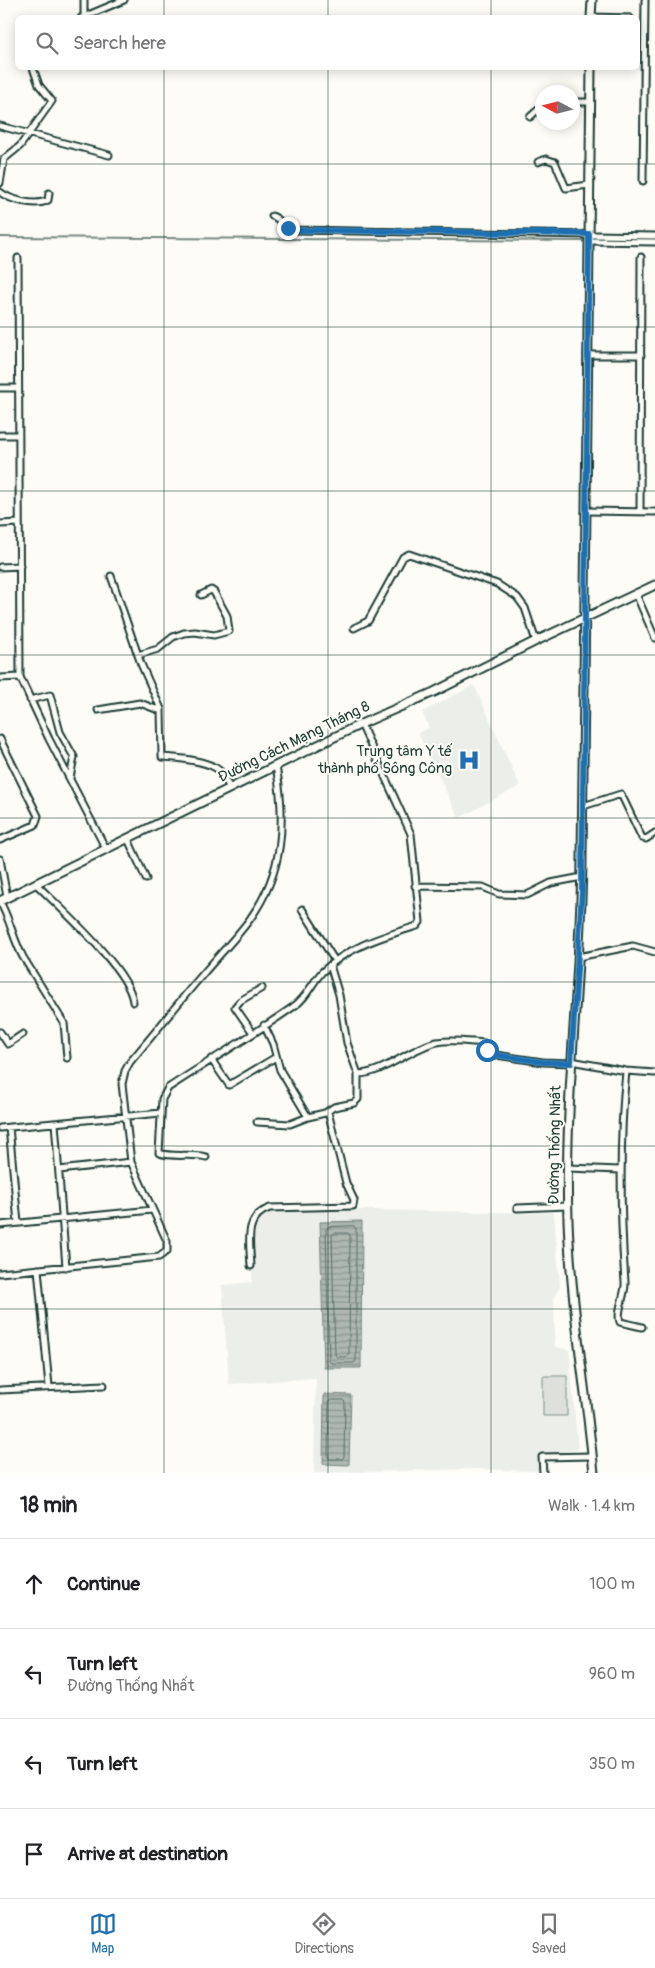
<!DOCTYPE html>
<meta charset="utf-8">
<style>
:root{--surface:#fff;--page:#f6f6f6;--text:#202124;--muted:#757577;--line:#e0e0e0;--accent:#1f6fb2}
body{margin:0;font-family:Pangolin,sans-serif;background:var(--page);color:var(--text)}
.compass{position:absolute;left:535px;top:85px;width:45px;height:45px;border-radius:50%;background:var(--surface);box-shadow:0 2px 12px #0003;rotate:277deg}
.stop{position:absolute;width:15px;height:15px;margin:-11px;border:4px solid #1f6fb2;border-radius:50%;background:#fff}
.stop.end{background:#1f6fb2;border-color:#fff;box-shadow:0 1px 5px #0008}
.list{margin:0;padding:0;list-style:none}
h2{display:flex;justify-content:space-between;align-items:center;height:65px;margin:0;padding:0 20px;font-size:21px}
h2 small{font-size:16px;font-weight:400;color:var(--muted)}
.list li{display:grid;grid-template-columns:32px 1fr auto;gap:15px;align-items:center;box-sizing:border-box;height:90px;padding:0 20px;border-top:1px solid var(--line)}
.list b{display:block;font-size:19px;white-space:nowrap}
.list p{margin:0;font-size:16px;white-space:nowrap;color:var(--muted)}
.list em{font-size:16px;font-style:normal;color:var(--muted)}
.icon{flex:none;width:28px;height:28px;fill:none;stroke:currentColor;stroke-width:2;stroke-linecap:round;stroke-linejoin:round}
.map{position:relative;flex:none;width:655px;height:1473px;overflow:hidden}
.search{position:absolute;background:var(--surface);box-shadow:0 2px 12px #0003;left:15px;right:15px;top:15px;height:55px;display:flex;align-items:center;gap:12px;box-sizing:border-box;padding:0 18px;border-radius:8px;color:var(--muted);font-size:19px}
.sheet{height:425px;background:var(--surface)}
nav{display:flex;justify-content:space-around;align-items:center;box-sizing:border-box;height:70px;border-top:1px solid var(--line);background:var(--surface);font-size:14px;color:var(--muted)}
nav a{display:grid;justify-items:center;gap:2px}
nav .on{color:var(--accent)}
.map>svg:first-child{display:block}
</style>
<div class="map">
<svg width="655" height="1473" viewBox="0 0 655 1473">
<defs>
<pattern id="water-rules" width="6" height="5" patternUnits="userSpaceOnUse" patternTransform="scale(1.25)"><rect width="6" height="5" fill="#aeb8b1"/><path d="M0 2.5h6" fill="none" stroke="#8d9791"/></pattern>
</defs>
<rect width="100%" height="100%" fill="#fdfcf7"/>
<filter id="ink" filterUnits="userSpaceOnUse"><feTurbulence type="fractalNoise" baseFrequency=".02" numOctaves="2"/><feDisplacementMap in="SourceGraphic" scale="10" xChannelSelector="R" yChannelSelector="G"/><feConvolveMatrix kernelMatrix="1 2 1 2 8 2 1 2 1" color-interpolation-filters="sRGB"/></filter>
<g filter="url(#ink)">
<path fill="#eceee9" d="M 474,685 L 520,786 L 459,818 L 418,733 L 429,728 L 422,712 Z
M 365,1210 L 554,1213 L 560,1287 L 554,1297 L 555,1347 L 569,1350 L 578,1450 L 542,1454 L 540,1471 L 475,1469 L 314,1473 L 316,1378 L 229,1384 L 222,1285 L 252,1282 L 252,1228 L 259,1215 L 268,1211 Z"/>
<path fill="#dde0db" stroke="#7e8e88" d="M 543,1376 L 567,1376 L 567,1416 L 543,1416 Z"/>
<path fill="url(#water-rules)" stroke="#75877f" d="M 362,1221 L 361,1368 L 324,1368 L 320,1222 Z
M 324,1394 L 351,1395 L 349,1465 L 323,1464 Z"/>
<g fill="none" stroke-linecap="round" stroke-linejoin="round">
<path stroke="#586e66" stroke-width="1" d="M 354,1226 L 356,1229 L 356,1361 L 353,1363 L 331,1363 L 329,1361 L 326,1229 L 328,1227 Z
M 335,1233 L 348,1233 L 350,1235 L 349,1354 L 347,1357 L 337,1357 L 335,1355 L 332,1235 Z
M 332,1400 L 343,1400 L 345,1402 L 344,1457 L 342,1459 L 330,1459 L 328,1457 L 329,1402 Z"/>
<path stroke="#75877f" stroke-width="2" d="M 0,237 L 588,241"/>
<g stroke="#1f3d34" stroke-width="9">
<path id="street" d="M 84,0 L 84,16
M 591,17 L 630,18
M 81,18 L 124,0
M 572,102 L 590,102
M 530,117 L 542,106
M 0,126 L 109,155
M 538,162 L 546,159 L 555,162 L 566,188 L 589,185
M 643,181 L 645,0
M 0,183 L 4,159 L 20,146 L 52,101 L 39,85 L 33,68
M 0,192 C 10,200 36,207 48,200 L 49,193
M 272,216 C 281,219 285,229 295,230 L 655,236
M 589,241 L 655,242
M 18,258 L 20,677 L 49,739 L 106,849
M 587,355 L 641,355
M 0,388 L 17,388
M 0,435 L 18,435
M 586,511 L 655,512
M 640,512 L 641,257
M 0,524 L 19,523
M 0,567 L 20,566
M 111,576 L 141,664 L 161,709 L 162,757 C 177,758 208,760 220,771 C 224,776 227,783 230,789
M 636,594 L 655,638
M 354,628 L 368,621 L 403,557 L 409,554 L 497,584 L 517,597 L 525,608 L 536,641
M 138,655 L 158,649 L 173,637 L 184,633 L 195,632 L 214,635 L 229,631 L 227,616 L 214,592 L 211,590 L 201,595
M 0,678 L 20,677
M 30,700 L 50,695 L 60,732 L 74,757 L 70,778
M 98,710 L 140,703 L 161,711
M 0,739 L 38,816 L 35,825 L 0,840
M 583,806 L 621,794 L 642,838 L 646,839 L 655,833
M 128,839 L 146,879
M 0,859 L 7,897
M 35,883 C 59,907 130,970 133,1002
M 415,886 L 483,887 L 499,894 L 527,895 L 551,883 L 582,877
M 0,902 C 10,919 13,939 23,957 L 64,1023 L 67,1058
M 302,909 L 335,961
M 578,957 L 633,946 L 655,952
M 264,1025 L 273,1044 L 280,1070 L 308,1117
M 0,1032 L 8,1044 L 23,1034
M 253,1033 L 235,1007 L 240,1001 L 262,988
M 211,1059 L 229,1085 L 276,1057
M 571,1061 L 626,1071 L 655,1073
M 626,1071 C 619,1142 620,1211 625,1282 C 626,1294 616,1312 620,1322 L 642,1327
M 358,1074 C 384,1074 410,1048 437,1042 C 452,1039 469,1042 484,1043 L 487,1053 L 489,1054 L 543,1062 L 571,1063
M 257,1122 L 290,1124 L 308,1117 L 325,1113 L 334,1107 L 354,1103 L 358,1099 L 358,1074 L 347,1043 L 339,995 L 330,965
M 55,1123 L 66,1267
M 9,1127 L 18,1223
M 0,1128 L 161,1113
M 206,1157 C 191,1153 174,1158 159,1153 L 162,1099 L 168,1088 C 209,1061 253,1035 293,1007 C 306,999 312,983 322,972 C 349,946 382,937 417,926 L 420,922 L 411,834 L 361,724
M 568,1168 L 620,1170
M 59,1170 L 131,1162
M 517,1208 L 568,1206
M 0,1225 L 152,1210
M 251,1266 C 250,1243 243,1217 270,1208 L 353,1206 L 354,1200 L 346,1183 L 328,1112
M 38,1269 L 49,1386
M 0,1273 L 159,1257 L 167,1251 L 167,1241 L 131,1162 L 122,1084 L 125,1071 L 130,1062 C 155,1033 178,1003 203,974 C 218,956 236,938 250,919 C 284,872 286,821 276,766
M 0,1390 L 104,1385
M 543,1473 L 542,1457 L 592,1456"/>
</g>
<g stroke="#1f3d34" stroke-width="11">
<path id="secondary" d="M 591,18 L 592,0
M 591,68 C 587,331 585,595 582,859 C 581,980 564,1099 568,1220 C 571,1305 586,1389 594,1473
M 0,901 L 361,724 L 434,692 L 536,641 L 655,585"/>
</g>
<use href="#street" stroke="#fdfcf7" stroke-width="5"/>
<use href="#secondary" stroke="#fdfcf7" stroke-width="7"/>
</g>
</g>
<g fill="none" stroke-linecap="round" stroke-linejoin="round" filter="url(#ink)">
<path stroke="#1f6fb2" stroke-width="6" d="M 288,228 L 296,230 L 589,234 L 582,891 L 571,1063 L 543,1062 L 490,1054 L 487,1050"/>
</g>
<path fill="none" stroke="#1f3d34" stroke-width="1" stroke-opacity="0.55" d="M 164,0 L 164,18M 328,0 L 328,18M 491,0 L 491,18M 164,68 L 164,1473M 328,68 L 328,1473M 491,68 L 491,1473M 0,164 L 655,164M 0,327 L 655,327M 0,491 L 655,491M 0,655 L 655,655M 0,818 L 655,818M 0,982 L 655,982M 0,1146 L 655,1146M 0,1309 L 655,1309"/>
<defs>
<g id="hospital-bare" transform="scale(1.725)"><path d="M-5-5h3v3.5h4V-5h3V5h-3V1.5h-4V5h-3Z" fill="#1f6fb2" stroke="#fdfcf7" stroke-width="2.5" paint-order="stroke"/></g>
</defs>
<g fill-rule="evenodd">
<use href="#hospital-bare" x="469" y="760"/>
</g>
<g text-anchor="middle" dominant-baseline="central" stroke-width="4" stroke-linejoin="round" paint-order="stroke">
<g font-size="15" fill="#1f3d34" stroke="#fdfcf7">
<text transform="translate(294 742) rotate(-26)">Đường Cách Mạng Tháng 8</text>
<text transform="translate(555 1145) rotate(-89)">Đường Thống Nhất</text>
</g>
<g font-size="15" fill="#1f3d34" stroke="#fdfcf7" text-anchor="end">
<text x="452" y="751">Trung tâm Y tế<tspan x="452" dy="17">thành phố Sông Công</tspan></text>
</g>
</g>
</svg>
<svg class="compass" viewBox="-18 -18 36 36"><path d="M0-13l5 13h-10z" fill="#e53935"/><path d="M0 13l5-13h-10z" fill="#757577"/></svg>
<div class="stop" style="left:487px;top:1050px"></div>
<div class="stop end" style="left:288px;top:228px"></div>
<div class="search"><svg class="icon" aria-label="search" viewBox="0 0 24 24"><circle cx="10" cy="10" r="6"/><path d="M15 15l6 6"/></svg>Search here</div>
</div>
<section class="sheet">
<h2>18 min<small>Walk · 1.4 km</small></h2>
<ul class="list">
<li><svg class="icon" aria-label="ahead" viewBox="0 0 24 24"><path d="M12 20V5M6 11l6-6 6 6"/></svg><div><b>Continue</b></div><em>100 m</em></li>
<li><svg class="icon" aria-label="left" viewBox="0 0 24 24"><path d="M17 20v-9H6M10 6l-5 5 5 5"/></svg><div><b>Turn left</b><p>Đường Thống Nhất</p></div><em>960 m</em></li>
<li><svg class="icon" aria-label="left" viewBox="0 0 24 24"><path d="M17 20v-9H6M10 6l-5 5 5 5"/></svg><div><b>Turn left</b></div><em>350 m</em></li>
<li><svg class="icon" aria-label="arrive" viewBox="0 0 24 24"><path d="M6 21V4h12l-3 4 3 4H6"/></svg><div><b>Arrive at destination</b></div></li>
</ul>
</section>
<nav>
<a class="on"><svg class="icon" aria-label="map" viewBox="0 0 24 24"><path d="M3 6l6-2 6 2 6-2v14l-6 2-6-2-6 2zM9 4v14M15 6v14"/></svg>Map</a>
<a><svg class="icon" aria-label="directions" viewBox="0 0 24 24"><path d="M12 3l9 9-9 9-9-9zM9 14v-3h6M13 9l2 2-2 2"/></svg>Directions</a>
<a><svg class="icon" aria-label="saved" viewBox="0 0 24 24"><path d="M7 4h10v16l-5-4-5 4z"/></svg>Saved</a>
</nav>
